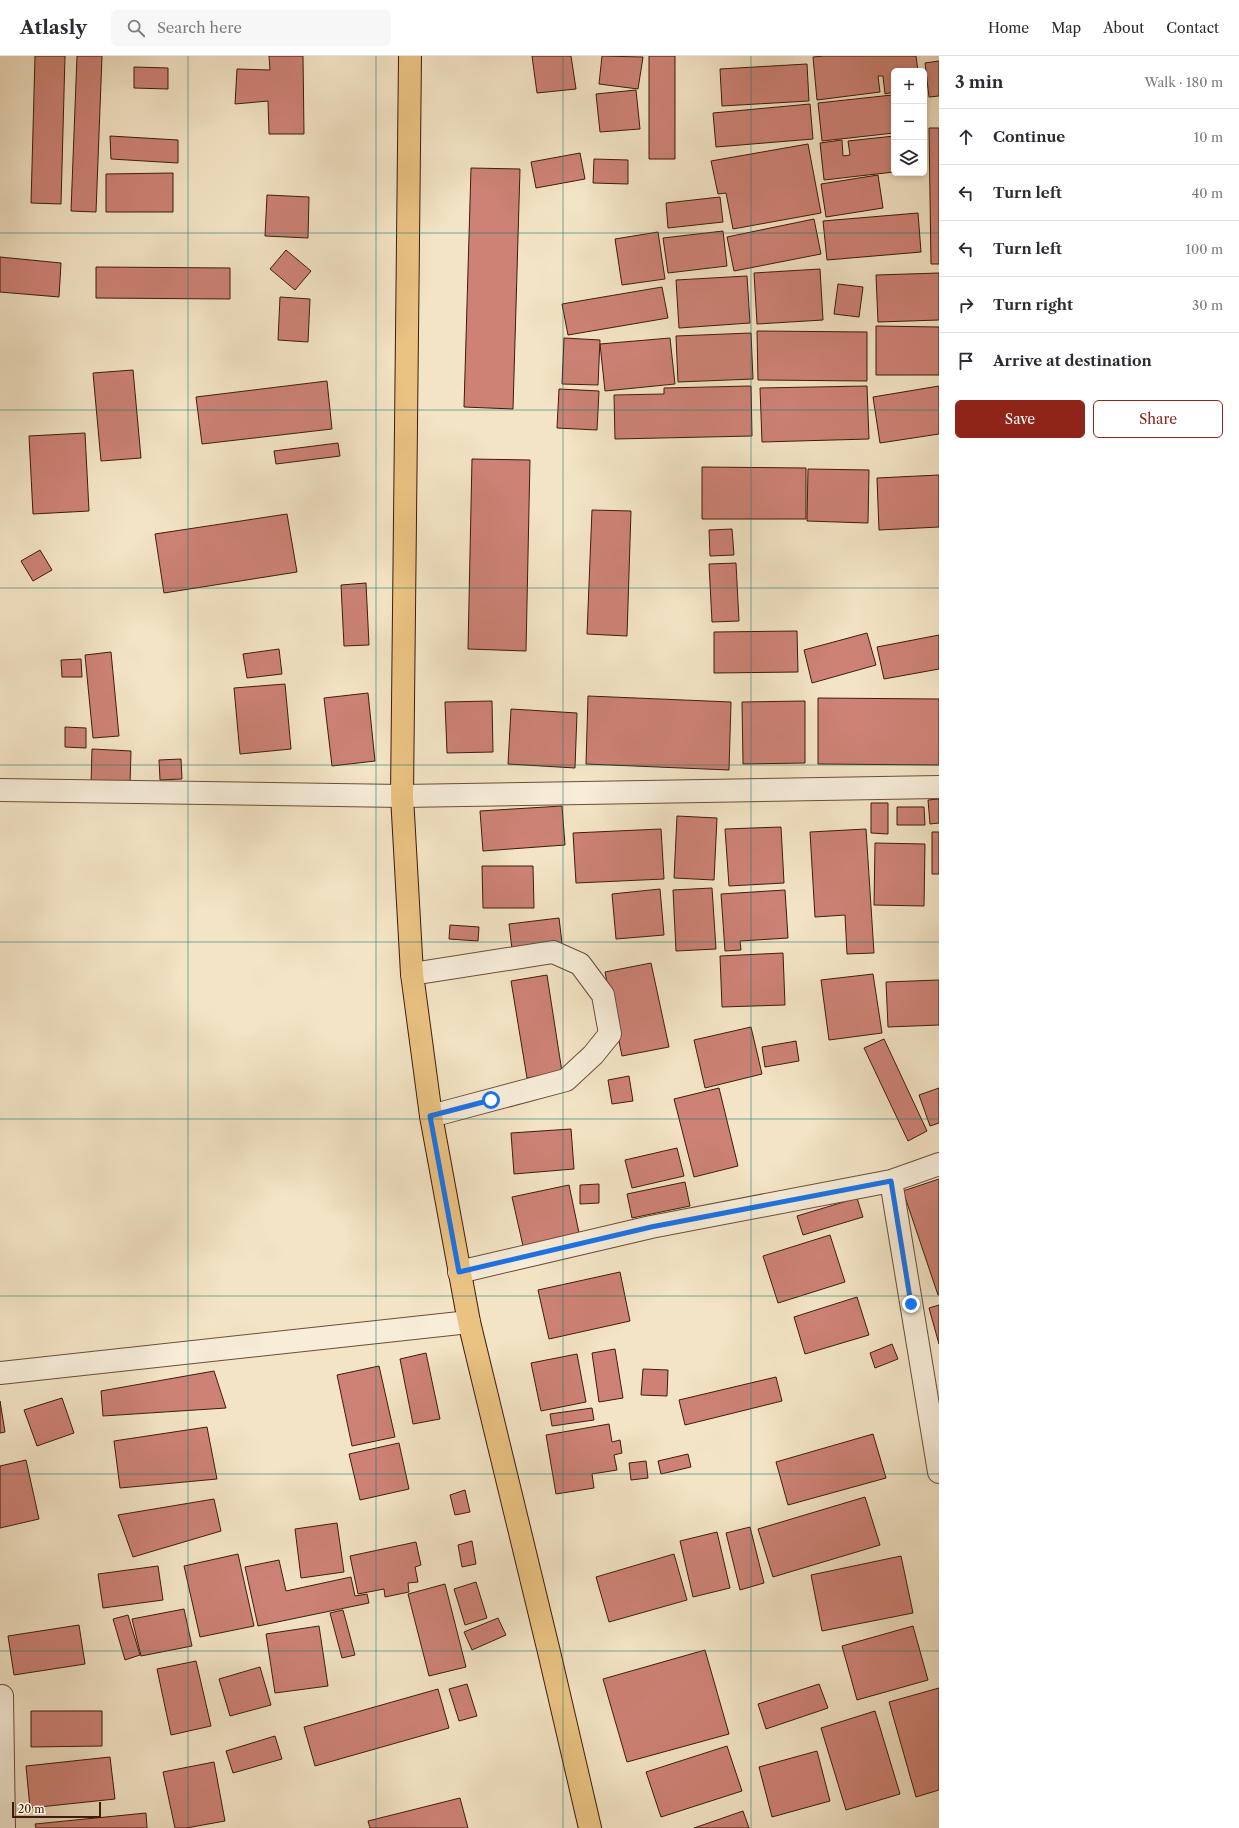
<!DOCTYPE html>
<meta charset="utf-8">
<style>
:root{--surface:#fff;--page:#f7f7f7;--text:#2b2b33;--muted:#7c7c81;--line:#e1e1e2;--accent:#8f2418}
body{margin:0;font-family:"Libre Caslon Text",serif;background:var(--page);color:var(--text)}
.controls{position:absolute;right:12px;top:12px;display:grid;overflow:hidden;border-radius:6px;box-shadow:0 2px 6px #0003}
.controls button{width:36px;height:36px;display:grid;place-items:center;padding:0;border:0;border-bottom:1px solid var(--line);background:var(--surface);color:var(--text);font:20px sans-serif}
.scale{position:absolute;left:12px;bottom:10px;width:89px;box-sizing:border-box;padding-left:4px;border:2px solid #3e1b0d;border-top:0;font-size:11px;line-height:14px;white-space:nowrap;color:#3e1b0d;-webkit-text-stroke:3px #f7edd9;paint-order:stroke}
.stop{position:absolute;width:12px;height:12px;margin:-9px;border:3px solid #1a73e8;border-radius:50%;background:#fff}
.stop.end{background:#1a73e8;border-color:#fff;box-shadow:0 1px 4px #0008}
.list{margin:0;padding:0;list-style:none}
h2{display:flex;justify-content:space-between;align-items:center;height:52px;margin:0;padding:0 16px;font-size:17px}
h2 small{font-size:13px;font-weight:400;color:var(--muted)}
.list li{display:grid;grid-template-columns:26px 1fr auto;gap:12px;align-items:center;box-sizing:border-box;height:56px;padding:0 16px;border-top:1px solid var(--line)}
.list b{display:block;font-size:15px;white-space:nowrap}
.list em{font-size:13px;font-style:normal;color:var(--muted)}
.actions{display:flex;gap:8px;padding:12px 16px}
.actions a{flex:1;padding:9px 0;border:1px solid var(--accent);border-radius:6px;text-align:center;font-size:14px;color:var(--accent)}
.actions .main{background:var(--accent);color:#fff}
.icon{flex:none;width:22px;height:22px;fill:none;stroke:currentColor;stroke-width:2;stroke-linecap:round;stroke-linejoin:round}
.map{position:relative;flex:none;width:939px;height:1772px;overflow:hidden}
header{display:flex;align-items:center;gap:24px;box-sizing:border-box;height:56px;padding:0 20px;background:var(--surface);border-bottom:1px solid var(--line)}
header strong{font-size:19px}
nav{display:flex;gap:22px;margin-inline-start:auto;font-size:14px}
.search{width:280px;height:36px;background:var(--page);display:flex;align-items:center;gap:10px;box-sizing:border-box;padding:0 14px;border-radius:6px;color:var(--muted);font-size:15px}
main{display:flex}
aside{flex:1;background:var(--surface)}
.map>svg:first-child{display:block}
</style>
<header>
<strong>Atlasly</strong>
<div class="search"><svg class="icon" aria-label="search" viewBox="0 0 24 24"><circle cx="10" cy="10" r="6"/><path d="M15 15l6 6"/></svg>Search here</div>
<nav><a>Home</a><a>Map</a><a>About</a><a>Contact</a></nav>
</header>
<main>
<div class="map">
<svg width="939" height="1772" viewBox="0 0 939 1772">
<rect width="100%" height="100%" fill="#f3e4c5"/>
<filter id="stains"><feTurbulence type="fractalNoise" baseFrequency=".005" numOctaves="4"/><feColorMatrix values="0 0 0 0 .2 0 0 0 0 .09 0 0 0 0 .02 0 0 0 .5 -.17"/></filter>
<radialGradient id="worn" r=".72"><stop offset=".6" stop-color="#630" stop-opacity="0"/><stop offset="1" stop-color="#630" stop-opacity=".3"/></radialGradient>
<path fill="#cd8275" stroke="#3e1b0d" d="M 35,0 L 65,0 L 61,148 L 31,147 Z
M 77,0 L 102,0 L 96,156 L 71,155 Z
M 269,0 L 303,0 L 304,78 L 269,78 L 268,45 L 235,48 L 237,13 L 270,14 Z
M 532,0 L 571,0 L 576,33 L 537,37 Z
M 602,0 L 643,1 L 638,33 L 599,28 Z
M 649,0 L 675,0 L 675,103 L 649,103 Z
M 824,0 L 916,0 L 918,15 L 894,15 L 894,36 L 885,38 L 883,20 L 878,20 L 880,36 L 817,44 L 813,1 Z
M 939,5 L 939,40 L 929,41 L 925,7 Z
M 807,8 L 809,45 L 722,50 L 720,13 Z
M 134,11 L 168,12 L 168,33 L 134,32 Z
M 636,34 L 640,73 L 600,76 L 596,38 Z
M 892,39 L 894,77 L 822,85 L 818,47 Z
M 810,48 L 813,83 L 716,91 L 713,57 Z
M 929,72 L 939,72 L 939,208 L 931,208 Z
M 110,80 L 178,84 L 178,107 L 111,103 Z
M 894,80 L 894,116 L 824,124 L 820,87 L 842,84 L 843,100 L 850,99 L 848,85 Z
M 808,88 L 821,157 L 733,173 L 726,137 L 718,138 L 711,105 Z
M 580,97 L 585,123 L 536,132 L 531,106 Z
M 594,103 L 628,104 L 628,128 L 593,127 Z
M 471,112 L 520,113 L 513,353 L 464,351 Z
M 173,117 L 173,156 L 106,156 L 106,118 Z
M 878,119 L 883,152 L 826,161 L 821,128 Z
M 267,139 L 309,141 L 308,182 L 265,180 Z
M 720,141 L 723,166 L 668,172 L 666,147 Z
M 918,157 L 921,196 L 827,204 L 823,165 Z
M 814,163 L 821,198 L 734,215 L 727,181 Z
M 723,175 L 727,210 L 668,217 L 663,182 Z
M 658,176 L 665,223 L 622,229 L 615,183 Z
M 286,194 L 311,215 L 295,234 L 270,213 Z
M 0,201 L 61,207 L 59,241 L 0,236 Z
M 96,211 L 230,212 L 230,243 L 96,242 Z
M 820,213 L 823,264 L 757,268 L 754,217 Z
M 939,217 L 939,264 L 878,266 L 876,219 Z
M 747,220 L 750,267 L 679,272 L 676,224 Z
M 838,228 L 863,231 L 859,261 L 834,258 Z
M 662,231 L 668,262 L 568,279 L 562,248 Z
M 280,241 L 310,243 L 308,286 L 278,284 Z
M 876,270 L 939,271 L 939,319 L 876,319 Z
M 757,275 L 867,276 L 867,325 L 758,324 Z
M 751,277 L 753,323 L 678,326 L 676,280 Z
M 564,282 L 600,284 L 598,329 L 562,328 Z
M 670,282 L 675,328 L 605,335 L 600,288 Z
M 133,314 L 141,402 L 101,405 L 93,317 Z
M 327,325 L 332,373 L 202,388 L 196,341 Z
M 751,330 L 752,380 L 615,383 L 614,339 L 664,338 L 664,332 Z
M 867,330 L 869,383 L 762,386 L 760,332 Z
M 939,330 L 939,378 L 880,387 L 873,341 Z
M 559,333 L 599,335 L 597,374 L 557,372 Z
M 85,377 L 89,455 L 33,458 L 29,380 Z
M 338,387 L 340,400 L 276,408 L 274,395 Z
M 472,403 L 530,404 L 526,595 L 468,593 Z
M 702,411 L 806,412 L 806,463 L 702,463 Z
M 808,413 L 869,414 L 868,467 L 807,465 Z
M 939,419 L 939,471 L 879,474 L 877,422 Z
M 592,454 L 631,455 L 627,580 L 587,578 Z
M 287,458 L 297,516 L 164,537 L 155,478 Z
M 732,473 L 734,499 L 710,500 L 709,474 Z
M 40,494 L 52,514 L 33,525 L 21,505 Z
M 736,507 L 739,565 L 712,566 L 709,508 Z
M 366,527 L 369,589 L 344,590 L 341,529 Z
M 797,575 L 798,616 L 714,617 L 714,576 Z
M 867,577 L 876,609 L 812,627 L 804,594 Z
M 939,579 L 939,613 L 884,623 L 877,591 Z
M 279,593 L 282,618 L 247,622 L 243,598 Z
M 111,596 L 119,680 L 93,682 L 85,599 Z
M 81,603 L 82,621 L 62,621 L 61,604 Z
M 285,628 L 291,693 L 240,698 L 234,632 Z
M 368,637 L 375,705 L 332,710 L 324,642 Z
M 588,640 L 731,646 L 729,714 L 586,708 Z
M 818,642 L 939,643 L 939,709 L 818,708 Z
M 492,645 L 493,696 L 447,697 L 445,646 Z
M 805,645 L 805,707 L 743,708 L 742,646 Z
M 511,653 L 577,657 L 575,712 L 508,708 Z
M 65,671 L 86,672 L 86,692 L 65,691 Z
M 92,693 L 131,695 L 130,729 L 91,728 Z
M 181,703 L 182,723 L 160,724 L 159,704 Z
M 939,743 L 939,767 L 930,768 L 928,744 Z
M 871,747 L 888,747 L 888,778 L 871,777 Z
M 562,750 L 565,789 L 483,795 L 480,755 Z
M 897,751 L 924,751 L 925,769 L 897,769 Z
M 677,760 L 717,762 L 714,824 L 674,822 Z
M 781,771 L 784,827 L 729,830 L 725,773 Z
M 661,773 L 664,823 L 576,827 L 573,777 Z
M 866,773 L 874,897 L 847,898 L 845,859 L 815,861 L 810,776 Z
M 932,776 L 939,776 L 939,818 L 932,818 Z
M 875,787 L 925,788 L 924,850 L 874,849 Z
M 482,810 L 533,810 L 534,852 L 483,852 Z
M 712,832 L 716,893 L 676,895 L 673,834 Z
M 660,833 L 664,879 L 616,883 L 612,838 Z
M 785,834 L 788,882 L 740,885 L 741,894 L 725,895 L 721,838 Z
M 559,862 L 562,887 L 512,893 L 509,868 Z
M 450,869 L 479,871 L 478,885 L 449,883 Z
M 783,897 L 785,949 L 722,951 L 720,900 Z
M 651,907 L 669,991 L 622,1000 L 605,916 Z
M 873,918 L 882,977 L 829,984 L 821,924 Z
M 547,919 L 562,1016 L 527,1022 L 511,925 Z
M 939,924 L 939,969 L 888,971 L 886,926 Z
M 751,971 L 762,1018 L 705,1032 L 694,984 Z
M 884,983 L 927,1075 L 908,1085 L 864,992 Z
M 796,985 L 799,1005 L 765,1011 L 762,991 Z
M 629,1020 L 633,1045 L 612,1048 L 608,1024 Z
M 719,1032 L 738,1110 L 694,1121 L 674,1043 Z
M 939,1032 L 939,1067 L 930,1070 L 919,1039 Z
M 571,1073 L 574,1113 L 514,1118 L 511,1077 Z
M 677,1092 L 684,1120 L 632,1132 L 625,1104 Z
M 939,1123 L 939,1239 L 938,1239 L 903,1135 Z
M 685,1126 L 690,1150 L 632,1162 L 627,1138 Z
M 599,1128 L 599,1147 L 580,1148 L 580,1129 Z
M 569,1129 L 579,1177 L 523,1190 L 512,1141 Z
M 857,1142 L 863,1161 L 803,1179 L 797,1160 Z
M 830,1179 L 845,1226 L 778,1247 L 763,1200 Z
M 620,1216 L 630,1265 L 549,1283 L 538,1234 Z
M 857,1241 L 869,1279 L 805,1298 L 794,1261 Z
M 939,1249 L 939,1288 L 929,1252 Z
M 892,1288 L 898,1303 L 875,1312 L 870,1297 Z
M 615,1293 L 623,1342 L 599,1346 L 592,1297 Z
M 426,1297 L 440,1363 L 413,1368 L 400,1303 Z
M 577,1298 L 586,1346 L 541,1355 L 531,1307 Z
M 379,1310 L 395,1381 L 352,1390 L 337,1319 Z
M 643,1313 L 668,1314 L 667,1340 L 641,1339 Z
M 214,1315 L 226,1352 L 103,1360 L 101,1335 Z
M 776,1321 L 782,1345 L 685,1369 L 679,1344 Z
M 62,1342 L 74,1377 L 37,1390 L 24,1354 Z
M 0,1345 L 5,1376 L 0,1377 Z
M 592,1352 L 594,1364 L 552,1370 L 550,1358 Z
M 609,1368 L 612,1386 L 620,1384 L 622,1397 L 614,1399 L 617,1414 L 592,1418 L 594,1432 L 556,1438 L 546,1379 Z
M 207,1371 L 217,1423 L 120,1432 L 114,1385 Z
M 873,1378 L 886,1422 L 788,1449 L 776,1406 Z
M 399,1387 L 409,1433 L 360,1444 L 349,1398 Z
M 688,1398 L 691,1411 L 661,1418 L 658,1405 Z
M 26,1404 L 39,1463 L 0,1472 L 0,1410 Z
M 646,1405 L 648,1422 L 631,1424 L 629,1407 Z
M 465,1434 L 470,1456 L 455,1459 L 450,1439 Z
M 865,1441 L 880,1489 L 773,1521 L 758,1473 Z
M 214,1443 L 221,1475 L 133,1501 L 118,1459 Z
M 337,1467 L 344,1516 L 301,1522 L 295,1473 Z
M 750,1471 L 764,1527 L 740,1534 L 726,1477 Z
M 717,1476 L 730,1532 L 693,1541 L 680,1485 Z
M 472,1485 L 476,1508 L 462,1511 L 458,1489 Z
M 416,1486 L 421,1509 L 415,1511 L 418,1526 L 408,1527 L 409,1536 L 385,1541 L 384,1533 L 358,1538 L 350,1500 Z
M 238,1498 L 254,1570 L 200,1581 L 184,1510 Z
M 674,1498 L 687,1544 L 609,1566 L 596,1521 Z
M 901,1500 L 913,1557 L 822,1575 L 811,1519 Z
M 279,1504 L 286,1535 L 351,1521 L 355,1540 L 367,1538 L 369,1547 L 258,1570 L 245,1511 Z
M 158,1510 L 163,1544 L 103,1552 L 98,1518 Z
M 476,1526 L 487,1562 L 465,1569 L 454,1533 Z
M 445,1528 L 466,1611 L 429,1620 L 408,1538 Z
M 184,1553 L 192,1590 L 141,1600 L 132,1563 Z
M 343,1554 L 355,1599 L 342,1602 L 330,1557 Z
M 128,1559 L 140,1599 L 125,1604 L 113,1563 Z
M 498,1562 L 506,1579 L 472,1594 L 464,1576 Z
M 79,1569 L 85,1608 L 14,1619 L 8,1580 Z
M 319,1570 L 328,1630 L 275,1637 L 266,1578 Z
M 913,1570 L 928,1624 L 857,1644 L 842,1590 Z
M 705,1594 L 729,1678 L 627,1706 L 603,1623 Z
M 196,1605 L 211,1670 L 171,1679 L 157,1613 Z
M 260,1611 L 271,1649 L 230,1660 L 219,1623 Z
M 467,1628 L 477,1660 L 459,1665 L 449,1633 Z
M 819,1628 L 828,1652 L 766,1673 L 758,1648 Z
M 939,1632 L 939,1734 L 916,1741 L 889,1646 Z
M 438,1633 L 449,1672 L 315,1710 L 304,1671 Z
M 31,1655 L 102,1655 L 102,1690 L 31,1691 Z
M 875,1655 L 900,1738 L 846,1754 L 821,1672 Z
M 275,1680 L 282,1703 L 233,1717 L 226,1695 Z
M 727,1690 L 742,1735 L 661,1761 L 646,1716 Z
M 817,1695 L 830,1745 L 772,1761 L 759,1711 Z
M 110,1701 L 115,1743 L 30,1752 L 26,1710 Z
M 214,1706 L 225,1765 L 186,1772 L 175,1772 L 163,1716 Z
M 460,1742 L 468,1772 L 370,1772 L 368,1765 Z
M 743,1755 L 749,1772 L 694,1772 Z
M 146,1757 L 147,1772 L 36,1772 L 35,1768 Z"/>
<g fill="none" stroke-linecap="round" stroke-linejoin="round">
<g stroke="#6b4d3b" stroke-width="24">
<path id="minor" d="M 0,734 L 402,740 L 939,731
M 412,918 L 553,896 L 580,908 L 603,939 L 610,978 L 593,999 L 566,1024 L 431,1060
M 891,1125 L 939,1416
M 459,1216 L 651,1171 L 891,1125 L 939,1108
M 0,1317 L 469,1266
M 2,1640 L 4,1772"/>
</g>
<g stroke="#3e1b0d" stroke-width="24">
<path id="major" d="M 410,0 L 402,740 L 412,918 L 431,1060 L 469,1266 L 549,1596 L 590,1772"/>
</g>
<use href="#minor" stroke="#f7edd9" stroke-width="22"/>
<use href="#major" stroke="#eac282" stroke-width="22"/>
</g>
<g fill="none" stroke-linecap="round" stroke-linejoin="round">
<path stroke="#1a73e8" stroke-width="5" d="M 491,1044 L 430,1060 L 459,1216 L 651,1171 L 891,1125 L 911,1248"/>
</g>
<path fill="none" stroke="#0f766e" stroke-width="1" stroke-opacity="0.55" d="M 188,0 L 188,1772M 376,0 L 376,1772M 563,0 L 563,1772M 751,0 L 751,1772M 0,177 L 939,177M 0,354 L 939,354M 0,532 L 939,532M 0,709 L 939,709M 0,886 L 939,886M 0,1063 L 939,1063M 0,1240 L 939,1240M 0,1418 L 939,1418M 0,1595 L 939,1595"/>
<rect width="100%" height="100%" filter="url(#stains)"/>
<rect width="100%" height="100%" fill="url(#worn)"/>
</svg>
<div class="controls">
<button>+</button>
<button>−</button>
<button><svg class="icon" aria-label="layers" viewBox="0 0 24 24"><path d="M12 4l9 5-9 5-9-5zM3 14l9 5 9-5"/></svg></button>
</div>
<div class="scale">20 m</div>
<div class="stop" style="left:491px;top:1044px"></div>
<div class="stop end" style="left:911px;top:1248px"></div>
</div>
<aside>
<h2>3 min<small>Walk · 180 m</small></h2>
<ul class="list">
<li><svg class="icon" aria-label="ahead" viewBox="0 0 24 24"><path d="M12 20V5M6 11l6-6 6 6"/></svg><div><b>Continue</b></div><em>10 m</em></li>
<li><svg class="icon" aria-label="left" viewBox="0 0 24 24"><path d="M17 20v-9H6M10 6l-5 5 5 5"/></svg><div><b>Turn left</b></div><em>40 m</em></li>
<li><svg class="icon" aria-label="left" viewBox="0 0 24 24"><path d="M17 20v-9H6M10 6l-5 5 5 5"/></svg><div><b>Turn left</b></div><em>100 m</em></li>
<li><svg class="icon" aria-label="right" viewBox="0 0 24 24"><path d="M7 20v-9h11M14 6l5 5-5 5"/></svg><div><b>Turn right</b></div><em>30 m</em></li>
<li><svg class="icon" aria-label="arrive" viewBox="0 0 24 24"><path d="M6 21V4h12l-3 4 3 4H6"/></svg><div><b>Arrive at destination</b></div></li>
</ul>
<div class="actions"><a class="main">Save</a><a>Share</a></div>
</aside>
</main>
